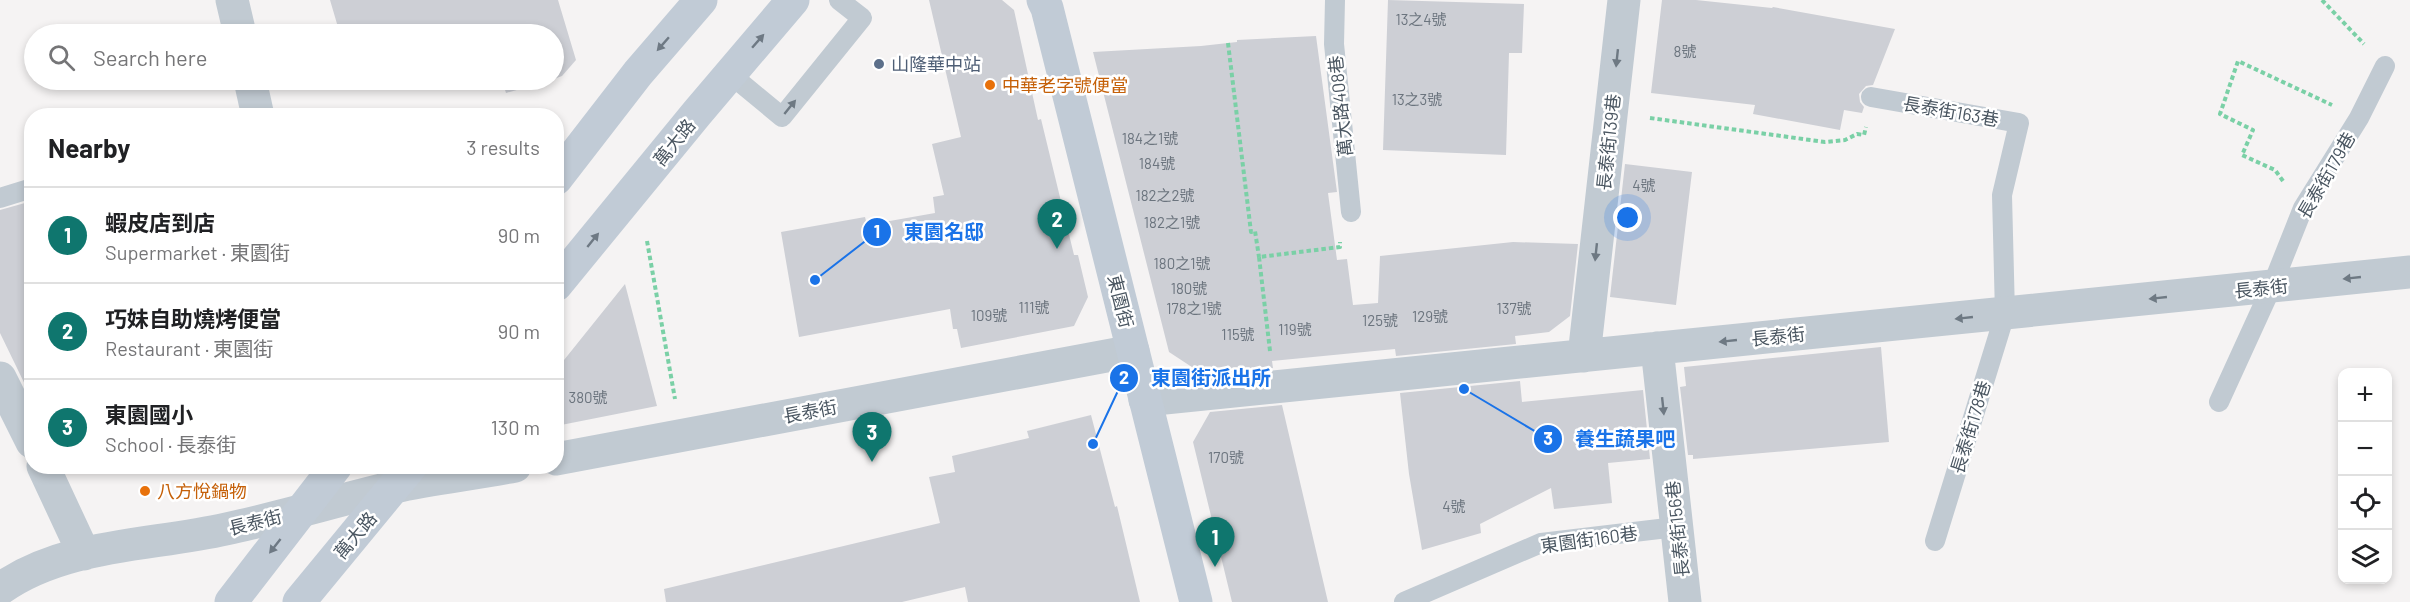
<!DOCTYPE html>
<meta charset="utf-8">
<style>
:root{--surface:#fff;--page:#f2f2f2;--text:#202124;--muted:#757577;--line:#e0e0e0;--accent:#0f766e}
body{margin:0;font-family:Barlow,"Noto Sans TC",sans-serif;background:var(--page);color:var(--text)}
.controls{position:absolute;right:18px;bottom:18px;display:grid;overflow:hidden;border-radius:12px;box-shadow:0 3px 9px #0003}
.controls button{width:54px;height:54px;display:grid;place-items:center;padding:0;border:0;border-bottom:2px solid var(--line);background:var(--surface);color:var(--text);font:30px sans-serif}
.you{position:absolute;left:1628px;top:218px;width:21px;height:21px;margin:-15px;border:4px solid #fff;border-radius:50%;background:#1a73e8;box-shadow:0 0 0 9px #1a73e833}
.badge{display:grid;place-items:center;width:39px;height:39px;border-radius:50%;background:var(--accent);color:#fff;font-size:20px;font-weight:700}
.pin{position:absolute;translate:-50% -50px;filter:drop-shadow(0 2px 3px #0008)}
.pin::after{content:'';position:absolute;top:32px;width:21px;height:18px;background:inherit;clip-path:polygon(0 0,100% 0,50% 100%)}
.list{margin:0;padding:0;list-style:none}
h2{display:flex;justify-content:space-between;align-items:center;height:78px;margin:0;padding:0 24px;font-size:26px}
h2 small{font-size:20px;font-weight:400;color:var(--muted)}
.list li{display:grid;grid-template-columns:39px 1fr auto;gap:18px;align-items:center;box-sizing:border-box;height:96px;padding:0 24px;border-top:2px solid var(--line)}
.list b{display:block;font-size:22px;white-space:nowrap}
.list p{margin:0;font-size:20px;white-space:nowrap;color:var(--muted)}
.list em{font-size:20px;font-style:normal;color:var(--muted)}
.icon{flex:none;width:33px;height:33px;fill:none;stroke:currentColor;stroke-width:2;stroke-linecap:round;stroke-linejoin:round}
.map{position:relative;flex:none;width:2410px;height:602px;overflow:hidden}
.search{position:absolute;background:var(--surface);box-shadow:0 3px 9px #0003;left:24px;top:24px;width:540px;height:66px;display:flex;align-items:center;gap:15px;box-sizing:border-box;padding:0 21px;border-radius:33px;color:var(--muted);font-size:22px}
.panel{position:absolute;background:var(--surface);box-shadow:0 3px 9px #0003;left:24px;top:108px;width:540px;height:366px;border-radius:24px}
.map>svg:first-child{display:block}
</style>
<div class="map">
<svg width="2410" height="602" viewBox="0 0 2410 602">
<rect width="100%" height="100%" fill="#f5f3f3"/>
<path fill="#cdcfd5" d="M 330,0 L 558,0 L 576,60 L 562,76 L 554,79 L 554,34 L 340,34 Z
M 929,0 L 1002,0 L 1014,10 L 1038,120 L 1041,119 L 1074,255 L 1078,255 L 1088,297 L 1074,326 L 961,348 L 957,329 L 953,329 L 950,309 L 799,337 L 781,232 L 865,217 L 867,225 L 935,213 L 933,197 L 944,195 L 932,144 L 961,137 Z
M 1388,0 L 1524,4 L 1522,53 L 1509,53 L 1506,155 L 1383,150 Z
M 1662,0 L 1696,0 L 1772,8 L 1773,7 L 1895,29 L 1873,85 L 1866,86 L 1859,94 L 1860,102 L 1864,107 L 1862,113 L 1844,110 L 1840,130 L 1753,114 L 1755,105 L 1651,93 Z
M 1316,36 L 1337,192 L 1328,193 L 1337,260 L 1347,259 L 1353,305 L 1378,303 L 1380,256 L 1513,242 L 1578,244 L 1570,316 L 1549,332 L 1515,336 L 1516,344 L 1396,356 L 1395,349 L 1272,361 L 1273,368 L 1204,375 L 1169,352 L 1093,52 L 1201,46 L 1237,42 L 1237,40 Z
M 502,80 L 552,80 L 506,93 Z
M 1625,164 L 1692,172 L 1676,305 L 1610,297 Z
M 32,201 L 32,399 L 0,333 L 0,210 Z
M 625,284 L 657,406 L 556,426 L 556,370 Z
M 1881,347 L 1889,442 L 1693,459 L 1693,455 L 1688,455 L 1680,387 L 1686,386 L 1684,367 Z
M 1520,381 L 1522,402 L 1643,390 L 1650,459 L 1608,463 L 1612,503 L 1554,509 L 1551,488 L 1480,524 L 1481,533 L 1422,550 L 1409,474 L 1400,393 Z
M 1282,405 L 1328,602 L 1232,602 L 1193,442 L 1210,412 Z
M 1091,415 L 1115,507 L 1117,506 L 1140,602 L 968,602 L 965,587 L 902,602 L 666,602 L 664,589 L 940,523 L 929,477 L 955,472 L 952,456 L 1029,438 L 1027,431 Z"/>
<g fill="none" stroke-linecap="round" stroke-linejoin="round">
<path stroke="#7ad0a6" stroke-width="4" stroke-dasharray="4.5 3" stroke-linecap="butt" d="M 2322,0 L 2364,44
M 1228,43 L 1251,232 L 1255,231 L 1259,257
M 1650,118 L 1825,142 L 1845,140 L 1857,134 L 1864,135 L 1866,127
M 2283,181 L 2275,170 L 2242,155 L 2253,130 L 2220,114 L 2238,61 L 2332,105
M 647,241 L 675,399
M 1270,351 L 1259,257 L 1340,247 L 1340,242"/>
<path stroke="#c1cad2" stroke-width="20" d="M 1335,0 L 1334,44 L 1351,212
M 730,74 L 782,117 L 862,18 L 839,0
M 1871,97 L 2019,123 L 2002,195 L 2005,314 L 1935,541
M 0,198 L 32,188
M 2219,402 L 2272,286 L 2303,208 L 2359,118 L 2385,66
M 1404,602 L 1541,543 L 1676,527"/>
<path stroke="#c1cad2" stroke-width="33" d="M 232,0 L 240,34
M 250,80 L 258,116
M 1657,348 L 1685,602
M 1584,356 L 1624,0
M 0,378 L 32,442
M 1145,400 L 2410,272
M 556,459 L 1133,351
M 43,466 L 84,554
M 0,589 C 65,543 151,546 226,529 C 283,517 338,500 394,487 C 434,478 475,474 515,466"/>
<path stroke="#c1cbd6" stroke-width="33" d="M 1043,0 L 1047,8 L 1196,602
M 556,179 L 638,73 L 701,0
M 556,285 L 697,113 L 793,0
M 231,602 L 336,466
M 299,602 L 411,466"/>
</g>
<defs><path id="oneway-solid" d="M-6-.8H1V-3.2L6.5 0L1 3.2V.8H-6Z" transform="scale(1.5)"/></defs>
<g fill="#6e7984">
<use href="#oneway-solid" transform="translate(758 41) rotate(-49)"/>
<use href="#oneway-solid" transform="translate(663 44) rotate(131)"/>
<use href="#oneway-solid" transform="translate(593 240) rotate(-51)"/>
<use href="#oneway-solid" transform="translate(275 546) rotate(128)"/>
</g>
<g fill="#6e7983">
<use href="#oneway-solid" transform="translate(1617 58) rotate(96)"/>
<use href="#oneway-solid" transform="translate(790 107) rotate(-51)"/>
<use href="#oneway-solid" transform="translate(1596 252) rotate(96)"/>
<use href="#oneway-solid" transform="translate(2352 278) rotate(174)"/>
<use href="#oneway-solid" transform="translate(2158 298) rotate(174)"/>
<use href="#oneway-solid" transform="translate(1964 318) rotate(174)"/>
<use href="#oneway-solid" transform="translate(1728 341) rotate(174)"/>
<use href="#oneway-solid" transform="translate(1663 406) rotate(84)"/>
</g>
<circle fill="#5c6f8a" stroke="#fff" stroke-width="2" cx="879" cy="64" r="6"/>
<g fill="#e8710a" stroke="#fff" stroke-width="2">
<circle cx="990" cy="85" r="6"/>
<circle cx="145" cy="491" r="6"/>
</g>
<g text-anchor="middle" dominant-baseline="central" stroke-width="5" stroke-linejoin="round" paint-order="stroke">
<g font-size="15" fill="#6b747e">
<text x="1421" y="19">13之4號</text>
<text x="1685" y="51">8號</text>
<text x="1417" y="99">13之3號</text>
<text x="1150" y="138">184之1號</text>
<text x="1157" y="163">184號</text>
<text x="1644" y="185">4號</text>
<text x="1165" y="195">182之2號</text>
<text x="1172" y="222">182之1號</text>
<text x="1182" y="263">180之1號</text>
<text x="1189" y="288">180號</text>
<text x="1034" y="307">111號</text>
<text x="1194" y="308">178之1號</text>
<text x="1514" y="308">137號</text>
<text x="989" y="315">109號</text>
<text x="1430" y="316">129號</text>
<text x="1380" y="320">125號</text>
<text x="1295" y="329">119號</text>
<text x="1238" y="334">115號</text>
<text x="588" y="397">380號</text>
<text x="1226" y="457">170號</text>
<text x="1454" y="506">4號</text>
</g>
<g font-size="18" fill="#4e5e75" stroke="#fff" text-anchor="start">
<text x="891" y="64">山隆華中站</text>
</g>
<g font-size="18" fill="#c56008" stroke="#fff" text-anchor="start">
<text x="1002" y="85">中華老字號便當</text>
<text x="157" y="491">八方悅鍋物</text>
</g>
<g font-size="18" fill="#4a5661" stroke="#fff">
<text transform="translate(1340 106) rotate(-96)">萬大路408巷</text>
<text transform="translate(1951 111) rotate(10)">長泰街163巷</text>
<text transform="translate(674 142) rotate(-51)">萬大路</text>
<text transform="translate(1608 142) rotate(-84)">長泰街139巷</text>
<text transform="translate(2326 175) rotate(-60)">長泰街179巷</text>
<text transform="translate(2261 288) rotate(-6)">長泰街</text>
<text transform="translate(1121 301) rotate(76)">東園街</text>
<text transform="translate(1778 336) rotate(-6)">長泰街</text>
<text transform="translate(810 411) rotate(-11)">長泰街</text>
<text transform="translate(1970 427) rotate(-73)">長泰街178巷</text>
<text transform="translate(255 522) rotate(-14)">長泰街</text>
<text transform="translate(1677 529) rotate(-96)">長泰街156巷</text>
<text transform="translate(355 535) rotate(-50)">萬大路</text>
<text transform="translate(1589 539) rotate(-8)">東園街160巷</text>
</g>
</g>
<path fill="none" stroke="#1a73e8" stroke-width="2" d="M815 280L877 232M1093 444L1124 378M1464 389L1548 439"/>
<g fill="#1a73e8" stroke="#fff" stroke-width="2">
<circle cx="815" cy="280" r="6"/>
<circle cx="1093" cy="444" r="6"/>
<circle cx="1464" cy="389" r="6"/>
<circle cx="877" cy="232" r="15"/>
<circle cx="1124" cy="378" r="15"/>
<circle cx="1548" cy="439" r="15"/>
</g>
<g font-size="18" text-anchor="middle" font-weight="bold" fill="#fff">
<text x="877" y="238">1</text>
<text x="1124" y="384">2</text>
<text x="1548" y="445">3</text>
</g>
<g font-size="20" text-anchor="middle" font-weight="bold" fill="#1a73e8" stroke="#fff" stroke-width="5" stroke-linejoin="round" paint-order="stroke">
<text x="944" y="239">東園名邸</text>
<text x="1211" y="385">東園街派出所</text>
<text x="1625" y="446">養生蔬果吧</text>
</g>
</svg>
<div class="controls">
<button>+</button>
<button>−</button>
<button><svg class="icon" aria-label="locate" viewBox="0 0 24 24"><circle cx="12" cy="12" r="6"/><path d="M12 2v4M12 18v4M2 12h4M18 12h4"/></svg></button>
<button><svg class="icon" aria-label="layers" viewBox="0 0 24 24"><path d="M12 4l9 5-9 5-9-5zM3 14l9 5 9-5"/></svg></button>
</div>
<div class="you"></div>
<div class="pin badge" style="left:1215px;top:567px">1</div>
<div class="pin badge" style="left:1057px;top:249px">2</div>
<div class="pin badge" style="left:872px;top:462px">3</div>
<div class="search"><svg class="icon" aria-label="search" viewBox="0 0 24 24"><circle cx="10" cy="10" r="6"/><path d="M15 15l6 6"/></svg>Search here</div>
<section class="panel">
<h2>Nearby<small>3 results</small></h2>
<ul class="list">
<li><span class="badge">1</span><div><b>蝦皮店到店</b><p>Supermarket · 東園街</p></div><em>90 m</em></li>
<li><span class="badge">2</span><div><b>巧妹自助燒烤便當</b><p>Restaurant · 東園街</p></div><em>90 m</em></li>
<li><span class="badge">3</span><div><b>東園國小</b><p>School · 長泰街</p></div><em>130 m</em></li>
</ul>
</section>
</div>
